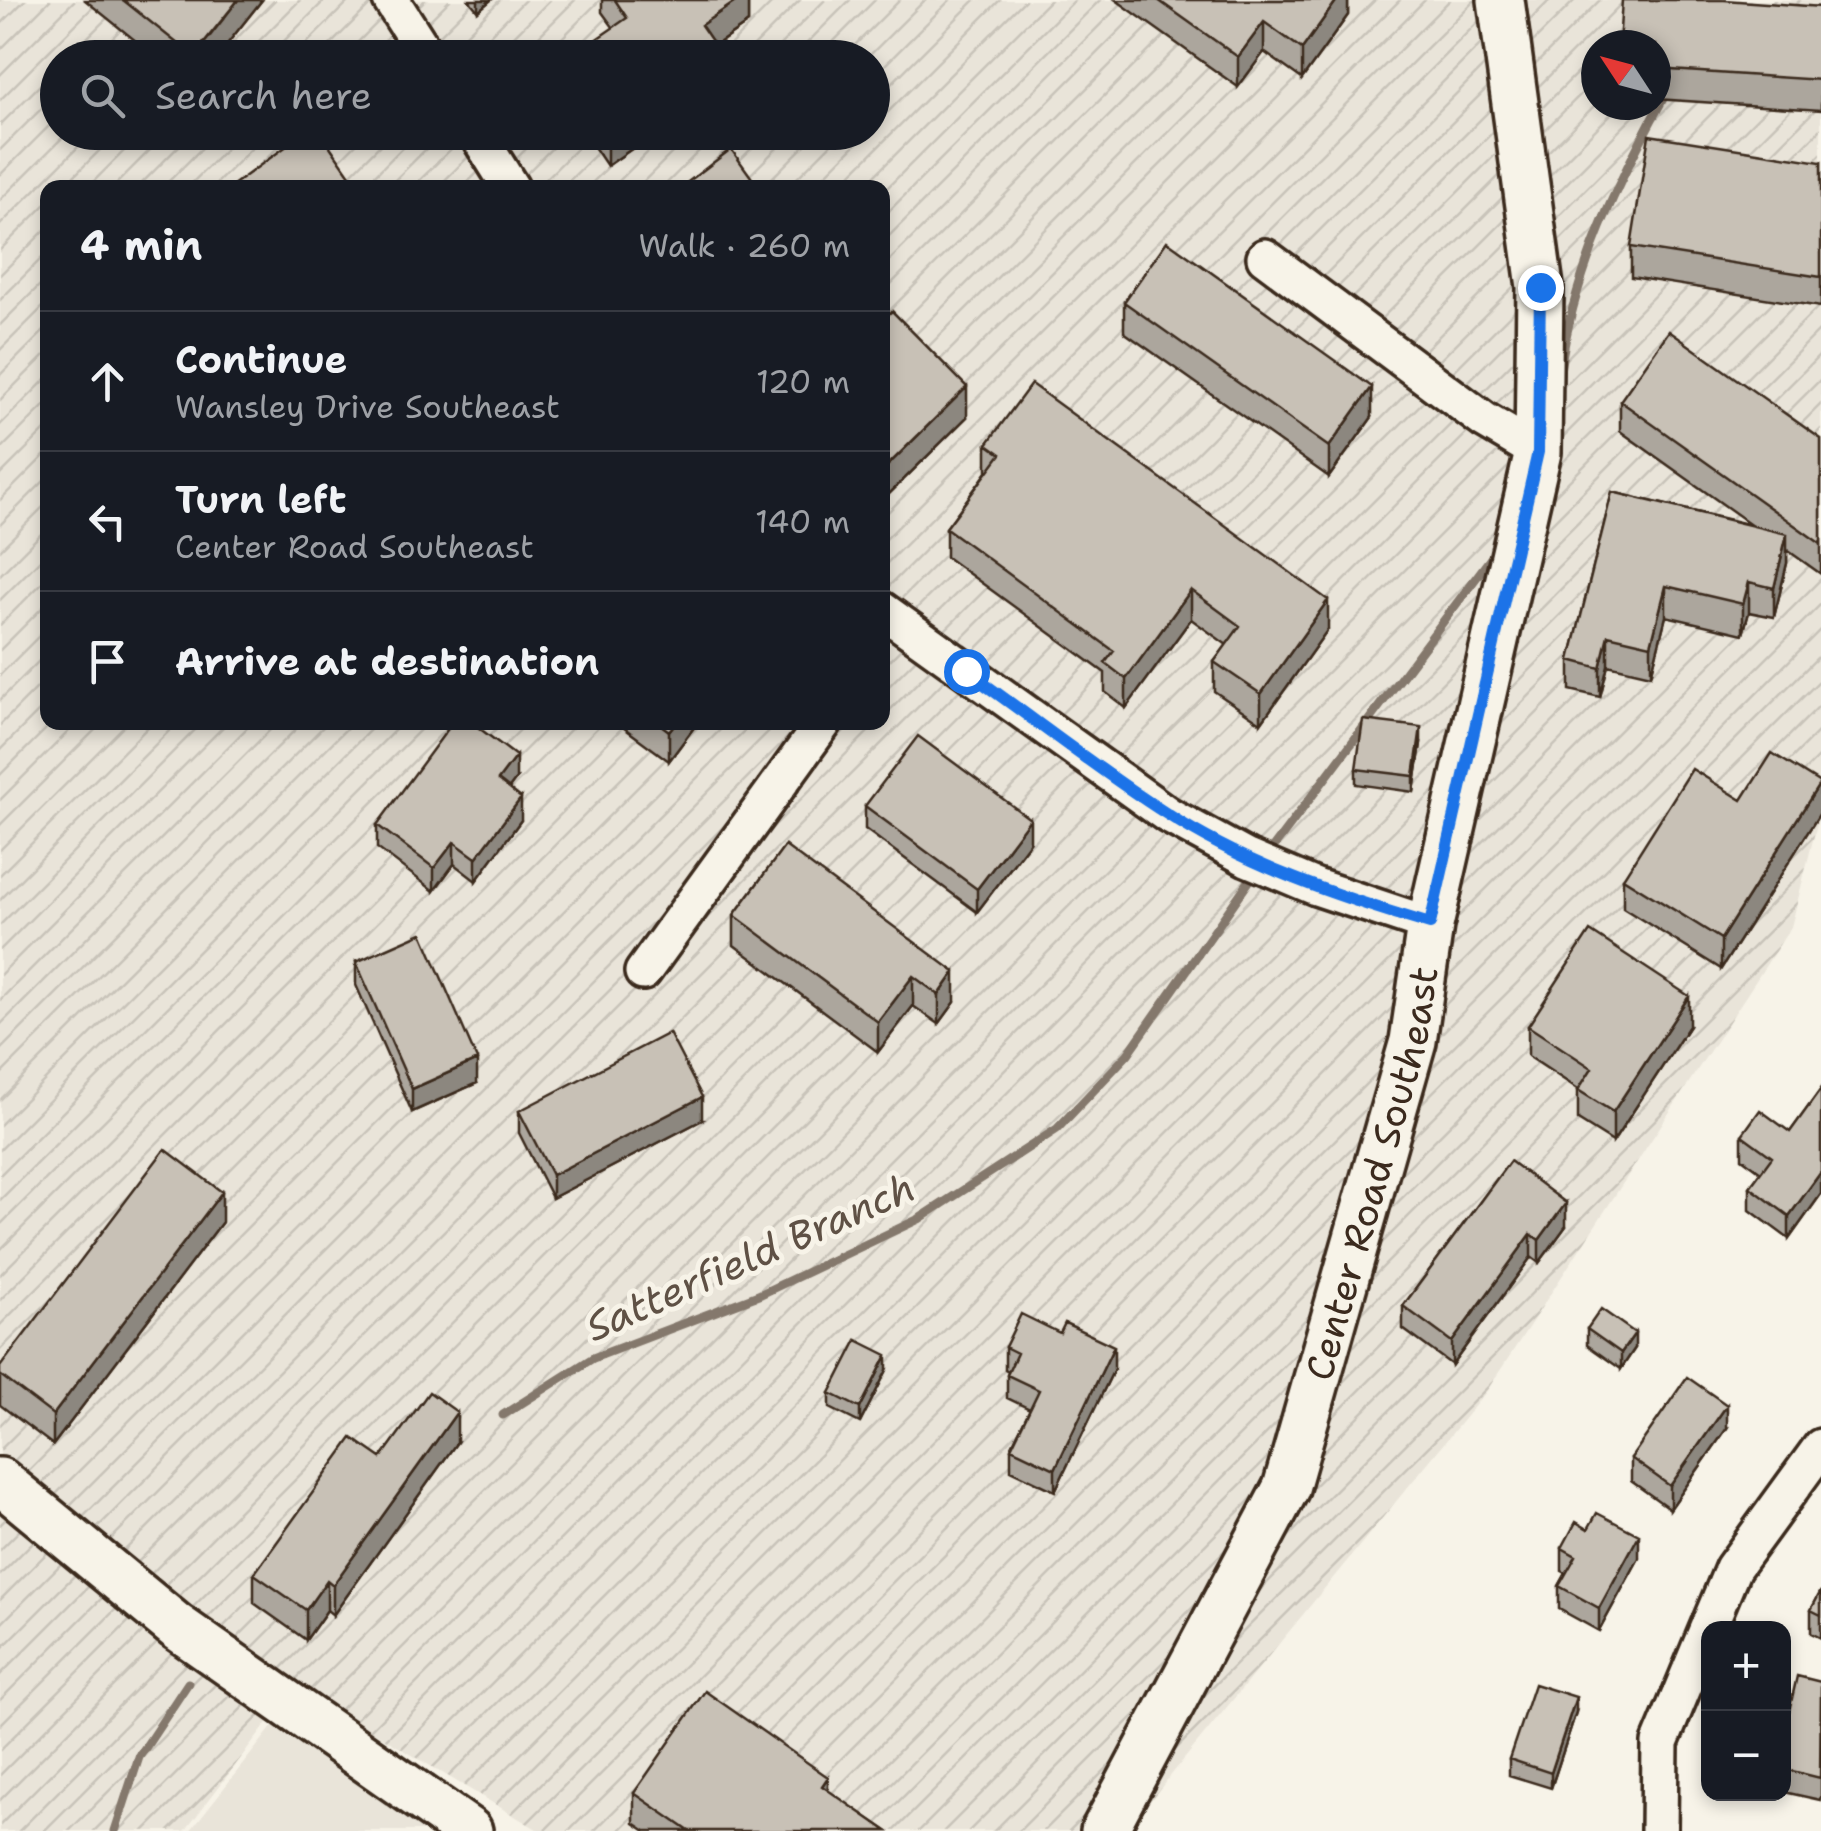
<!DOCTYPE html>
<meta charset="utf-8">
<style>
:root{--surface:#171b24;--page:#20242c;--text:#f1f3f6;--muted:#9ea1a6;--line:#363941}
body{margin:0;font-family:"Shantell Sans",sans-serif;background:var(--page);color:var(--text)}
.controls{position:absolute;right:30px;bottom:30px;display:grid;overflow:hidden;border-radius:20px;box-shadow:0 5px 15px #0003}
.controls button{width:90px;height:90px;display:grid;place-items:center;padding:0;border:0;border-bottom:2px solid var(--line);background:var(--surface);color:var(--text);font:50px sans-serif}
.compass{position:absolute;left:1581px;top:30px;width:90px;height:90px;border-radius:50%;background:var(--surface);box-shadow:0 5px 15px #0003;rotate:306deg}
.stop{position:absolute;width:30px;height:30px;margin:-22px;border:8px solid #1a73e8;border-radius:50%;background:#fff}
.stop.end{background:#1a73e8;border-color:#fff;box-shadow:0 2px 10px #0008}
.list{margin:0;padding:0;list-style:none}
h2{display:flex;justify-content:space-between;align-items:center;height:130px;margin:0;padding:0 40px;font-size:42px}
h2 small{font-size:32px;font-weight:400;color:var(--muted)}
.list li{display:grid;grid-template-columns:65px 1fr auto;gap:30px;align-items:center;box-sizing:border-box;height:140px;padding:0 40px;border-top:2px solid var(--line)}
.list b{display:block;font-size:38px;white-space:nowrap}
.list p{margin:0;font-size:32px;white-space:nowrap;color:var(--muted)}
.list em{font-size:32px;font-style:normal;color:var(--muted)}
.icon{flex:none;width:55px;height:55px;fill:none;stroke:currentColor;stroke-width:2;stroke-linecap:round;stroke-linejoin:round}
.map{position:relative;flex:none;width:1821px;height:1831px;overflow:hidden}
.search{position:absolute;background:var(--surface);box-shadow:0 5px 15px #0003;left:40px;top:40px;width:850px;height:110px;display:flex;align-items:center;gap:25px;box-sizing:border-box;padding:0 35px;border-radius:55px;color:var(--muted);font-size:38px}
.panel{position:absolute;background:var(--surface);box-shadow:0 5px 15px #0003;left:40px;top:180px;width:850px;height:550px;border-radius:20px}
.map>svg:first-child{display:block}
</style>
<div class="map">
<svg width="1821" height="1831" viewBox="0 0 1821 1831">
<defs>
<pattern id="industrial-furrows" width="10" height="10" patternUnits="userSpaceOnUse" patternTransform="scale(2.5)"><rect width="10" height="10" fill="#e9e4d9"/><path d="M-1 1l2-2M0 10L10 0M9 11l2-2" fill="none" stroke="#c9c4ba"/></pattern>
</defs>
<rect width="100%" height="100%" fill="#f7f3e8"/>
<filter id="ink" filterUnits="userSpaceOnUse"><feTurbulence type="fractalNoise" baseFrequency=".01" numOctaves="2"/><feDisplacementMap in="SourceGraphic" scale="20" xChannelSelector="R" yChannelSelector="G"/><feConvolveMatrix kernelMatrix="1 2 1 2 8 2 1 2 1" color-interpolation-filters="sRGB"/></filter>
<g filter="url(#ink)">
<path fill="#e9e4d9" d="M 277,1721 L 436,1831 L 190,1831 Z"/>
<path fill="url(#industrial-furrows)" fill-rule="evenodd" d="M 0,0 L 1821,0 L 1821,808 L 1791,927 L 1486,1392 L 1125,1831 L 540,1831 L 296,1686 L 185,1831 L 0,1831 ZM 1596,45 L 1656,45 L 1656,105 L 1596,105 ZM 58,58 L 872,58 L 872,132 L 58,132 ZM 48,188 L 882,188 L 882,722 L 48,722 Z"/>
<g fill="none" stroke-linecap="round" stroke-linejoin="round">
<path stroke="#84786c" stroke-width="9" d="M 1560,371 C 1574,270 1618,181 1666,93
M 1266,857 L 1497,550
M 503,1415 L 593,1358 L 761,1294 L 919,1219 L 1057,1129 L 1128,1054 L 1257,870
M 115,1831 L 139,1757 L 188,1683"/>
<g stroke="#3b2a1e" stroke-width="42">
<path id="minor" d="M 391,0 L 428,58
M 476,132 L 511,188
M 1265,257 L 1484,420 L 1538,452
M 882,610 L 1168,815 L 1247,858 L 1316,887 L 1430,925
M 643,972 L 824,722
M 1659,1831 L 1660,1743 L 1733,1568 L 1821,1447"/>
</g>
<g stroke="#3b2a1e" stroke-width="52">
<g id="tertiary">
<path d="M 0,1481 L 176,1626 L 469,1831"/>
<path id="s1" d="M 1104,1831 L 1286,1488 L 1413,1041 L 1430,925 L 1538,452 L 1540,287 L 1501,0"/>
</g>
</g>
<use href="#minor" stroke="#f7f3e8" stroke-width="35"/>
<use href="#tertiary" stroke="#f7f3e8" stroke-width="45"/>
</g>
<path fill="#aca69d" stroke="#3b2a1e" stroke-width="2.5" d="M 85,0 L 262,0 L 216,58 L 157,58 Z
M 469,0 L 491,0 L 478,11 Z
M 602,0 L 748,0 L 748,23 L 715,46 L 723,58 L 613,27 L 602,12 Z
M 1116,0 L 1348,0 L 1348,15 L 1302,79 L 1264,52 L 1238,87 Z
M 1821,7 L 1821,110 L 1656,99 L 1656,45 Z
M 584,132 L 656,132 L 607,166 Z
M 1821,162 L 1821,307 L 1631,277 L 1631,247 Z
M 1124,302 L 1372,417 L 1329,477 L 1124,332 Z
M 882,320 L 967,417 L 884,499 L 882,498 Z
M 1620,401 L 1821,439 L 1821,574 L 1787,550 L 1787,563 L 1774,617 L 1749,612 L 1743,634 L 1666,616 L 1651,675 L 1608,665 L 1600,697 L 1570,690 L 1570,660 L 1612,492 L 1752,525 L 1620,431 Z
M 987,444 L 1328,629 L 1261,723 L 1214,691 L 1214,662 L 1227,645 L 1191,619 L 1126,708 L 1105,692 L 1105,673 L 946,557 L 946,528 L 987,472 Z
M 616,722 L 698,722 L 669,761 Z
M 1421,743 L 1414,792 L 1356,784 L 1356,769 Z
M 516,779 L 509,788 L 521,820 L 476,881 L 454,864 L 434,891 L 377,848 L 377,825 Z
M 1742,800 L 1820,813 L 1721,969 L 1623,908 L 1623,878 Z
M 865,806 L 1030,842 L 977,912 L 865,829 Z
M 785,846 L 955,1002 L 939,1024 L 913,1006 L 878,1052 L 734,945 L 734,915 Z
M 356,962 L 477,1083 L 412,1112 L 356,985 Z
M 1528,1026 L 1689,1026 L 1613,1142 L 1578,1120 L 1578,1089 L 1528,1056 Z
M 1821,1089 L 1821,1194 L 1789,1239 L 1750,1210 L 1750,1187 L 1761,1172 L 1742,1158 L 1742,1135 L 1790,1132 Z
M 519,1111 L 702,1120 L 552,1198 L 519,1133 Z
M 1510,1161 L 1566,1226 L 1539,1263 L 1531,1257 L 1452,1365 L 1403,1329 L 1403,1306 Z
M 222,1222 L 53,1445 L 0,1405 L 0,1367 Z
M 1587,1329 L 1635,1348 L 1621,1369 L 1587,1345 Z
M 1005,1347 L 1114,1369 L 1055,1491 L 1011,1470 L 1011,1448 L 1030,1409 L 1007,1398 L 1007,1375 L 1008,1372 L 1005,1370 Z
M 887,1370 L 860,1423 L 830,1408 L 830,1393 Z
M 1727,1428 L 1670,1509 L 1631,1481 L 1631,1458 Z
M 457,1442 L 333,1615 L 327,1610 L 306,1640 L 254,1603 L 254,1574 L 381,1458 Z
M 1562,1548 L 1639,1558 L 1599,1631 L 1559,1609 L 1559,1586 L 1566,1573 L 1562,1571 Z
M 1821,1591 L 1821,1638 L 1811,1633 L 1811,1610 Z
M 1821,1682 L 1821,1796 L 1820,1800 L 1784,1792 L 1784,1734 Z
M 1576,1712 L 1551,1788 L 1509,1775 L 1509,1759 Z
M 828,1791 L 887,1831 L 646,1831 L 634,1823 L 634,1793 Z"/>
<path fill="#8c877f" stroke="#3b2a1e" stroke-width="2.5" d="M 238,0 L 262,0 L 216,58 L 193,58 Z
M 478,0 L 491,0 L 478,11 Z
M 738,0 L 748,0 L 748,23 L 701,55 L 701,25 Z
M 1337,0 L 1348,0 L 1348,15 L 1302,79 L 1302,49 Z
M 1264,22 L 1264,52 L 1238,87 L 1238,57 Z
M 612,132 L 656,132 L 607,166 L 607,136 Z
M 967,387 L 967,417 L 884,499 L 884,469 Z
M 1372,387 L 1372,417 L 1329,477 L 1329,447 Z
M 1787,534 L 1787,563 L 1774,617 L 1774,588 Z
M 1749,582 L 1749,612 L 1743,634 L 1743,604 Z
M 1666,586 L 1666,616 L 1651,675 L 1651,645 Z
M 1191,590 L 1191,619 L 1126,708 L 1126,679 Z
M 1328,600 L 1328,629 L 1261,723 L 1261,694 Z
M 1608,635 L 1608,665 L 1600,697 L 1600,668 Z
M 676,722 L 698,722 L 669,761 L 669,731 Z
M 1421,727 L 1421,743 L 1414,792 L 1414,776 Z
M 516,756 L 516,779 L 498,803 L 498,780 Z
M 1820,783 L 1820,813 L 1721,969 L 1721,939 Z
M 521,798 L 521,820 L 476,881 L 476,858 Z
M 1030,819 L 1030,842 L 977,912 L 977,889 Z
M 454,842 L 454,864 L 434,891 L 434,868 Z
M 955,972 L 955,1002 L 939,1024 L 939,995 Z
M 913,976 L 913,1006 L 878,1052 L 878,1022 Z
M 1689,996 L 1689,1026 L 1613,1142 L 1613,1112 Z
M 477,1060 L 477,1083 L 412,1112 L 412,1089 Z
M 702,1097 L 702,1120 L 552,1198 L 552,1175 Z
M 1821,1172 L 1821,1194 L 1789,1239 L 1789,1216 Z
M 222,1192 L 222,1222 L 53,1445 L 53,1415 Z
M 1566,1203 L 1566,1226 L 1539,1263 L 1539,1240 Z
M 1531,1234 L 1531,1257 L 1452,1365 L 1452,1342 Z
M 1635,1333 L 1635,1348 L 1621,1369 L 1621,1353 Z
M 1114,1346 L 1114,1369 L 1055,1491 L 1055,1469 Z
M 887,1355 L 887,1370 L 860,1423 L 860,1408 Z
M 1727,1405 L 1727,1428 L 1670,1509 L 1670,1486 Z
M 457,1412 L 457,1442 L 333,1615 L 333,1585 Z
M 1639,1535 L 1639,1558 L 1599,1631 L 1599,1608 Z
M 327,1580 L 327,1610 L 306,1640 L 306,1610 Z
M 1576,1697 L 1576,1712 L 1551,1788 L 1551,1773 Z
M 828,1777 L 828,1807 L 822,1786 Z"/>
<path fill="#c8c1b6" stroke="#3b2a1e" stroke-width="2.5" d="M 123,0 L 238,0 L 193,56 Z
M 615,0 L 738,0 L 701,25 L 723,57 L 721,58 L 569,58 L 627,18 Z
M 1158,0 L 1337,0 L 1302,49 L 1264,22 L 1238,57 Z
M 1622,0 L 1724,0 L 1821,7 L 1821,80 L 1656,69 L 1656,45 L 1619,45 Z
M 306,132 L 320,132 L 359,188 L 229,188 Z
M 1649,135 L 1821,162 L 1821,277 L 1631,247 Z
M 731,149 L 759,188 L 680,188 Z
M 1167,241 L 1372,387 L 1329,447 L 1124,302 Z
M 892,311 L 967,387 L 884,469 L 882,468 L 882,320 Z
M 1669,331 L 1821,439 L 1821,544 L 1620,401 Z
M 1031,384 L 1328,600 L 1261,694 L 1214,662 L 1240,626 L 1191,590 L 1126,679 L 1105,663 L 1114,651 L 946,528 L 1001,454 L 987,444 Z
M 1612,492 L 1787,534 L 1774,588 L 1749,582 L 1743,604 L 1666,586 L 1651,645 L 1608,635 L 1600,668 L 1570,660 Z
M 1363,720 L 1421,727 L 1414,776 L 1356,769 Z
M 453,722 L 471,722 L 516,756 L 498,780 L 521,798 L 476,858 L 454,842 L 434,868 L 377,825 Z
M 657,722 L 676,722 L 669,731 Z
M 918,736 L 1030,819 L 977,889 L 865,806 Z
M 1772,753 L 1820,783 L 1721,939 L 1623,878 L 1692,769 L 1742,800 Z
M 785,846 L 955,972 L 939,995 L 913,976 L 878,1022 L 734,915 Z
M 1590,931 L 1689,996 L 1613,1112 L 1578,1090 L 1592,1068 L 1528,1026 Z
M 422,933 L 477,1060 L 412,1089 L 356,962 Z
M 669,1033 L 702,1097 L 552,1175 L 519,1111 Z
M 1821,1089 L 1821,1172 L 1789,1216 L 1750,1187 L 1772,1157 L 1742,1135 L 1760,1110 L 1790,1132 Z
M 165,1149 L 222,1192 L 53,1415 L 0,1375 L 0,1367 Z
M 1510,1161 L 1566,1203 L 1539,1240 L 1531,1234 L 1452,1342 L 1403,1306 Z
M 1601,1309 L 1635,1333 L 1621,1353 L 1587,1329 Z
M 1021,1314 L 1060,1333 L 1065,1323 L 1114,1346 L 1055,1469 L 1011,1448 L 1039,1390 L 1007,1375 L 1017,1353 L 1005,1347 Z
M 857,1340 L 887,1355 L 860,1408 L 830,1393 Z
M 1687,1377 L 1727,1405 L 1670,1486 L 1631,1458 Z
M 429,1392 L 457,1412 L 333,1585 L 327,1580 L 306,1610 L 254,1574 L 352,1438 L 381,1458 Z
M 1597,1513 L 1639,1535 L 1599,1608 L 1559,1586 L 1576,1556 L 1562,1548 L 1576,1522 L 1588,1529 Z
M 1821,1591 L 1821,1615 L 1811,1610 Z
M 1797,1676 L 1821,1682 L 1820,1778 L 1784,1769 L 1784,1734 Z
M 1534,1684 L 1576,1697 L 1551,1773 L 1509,1759 Z
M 705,1691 L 828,1777 L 822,1786 L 887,1831 L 689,1831 L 634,1793 Z"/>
</g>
<g fill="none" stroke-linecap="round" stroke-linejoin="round" filter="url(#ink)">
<path stroke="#1a73e8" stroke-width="12" d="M 966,671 C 1033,718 1098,770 1167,814 C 1247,866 1339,897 1430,924 L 1538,452 L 1540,287"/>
</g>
<g text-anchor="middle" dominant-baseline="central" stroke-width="10" stroke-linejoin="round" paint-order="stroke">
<g font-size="38" fill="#3b2a1e" stroke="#f7f3e8">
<text stroke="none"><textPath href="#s1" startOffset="715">Center Road Southeast</textPath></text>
</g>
<g font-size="40" font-style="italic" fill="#5f5145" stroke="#f7f3e8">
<text transform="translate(750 1257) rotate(-24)">Satterfield Branch</text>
</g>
</g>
</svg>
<div class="controls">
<button>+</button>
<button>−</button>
</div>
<svg class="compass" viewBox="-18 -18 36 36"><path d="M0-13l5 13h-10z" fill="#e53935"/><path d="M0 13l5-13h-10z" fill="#9ea1a6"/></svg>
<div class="stop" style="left:966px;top:671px"></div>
<div class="stop end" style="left:1540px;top:287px"></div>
<div class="search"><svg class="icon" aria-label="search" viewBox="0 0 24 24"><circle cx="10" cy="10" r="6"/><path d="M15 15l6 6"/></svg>Search here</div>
<section class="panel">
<h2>4 min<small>Walk · 260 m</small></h2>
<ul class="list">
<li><svg class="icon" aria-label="ahead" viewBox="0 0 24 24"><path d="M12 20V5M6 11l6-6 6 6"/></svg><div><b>Continue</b><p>Wansley Drive Southeast</p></div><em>120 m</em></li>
<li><svg class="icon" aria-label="left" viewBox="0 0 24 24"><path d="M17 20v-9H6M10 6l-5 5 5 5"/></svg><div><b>Turn left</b><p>Center Road Southeast</p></div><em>140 m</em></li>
<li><svg class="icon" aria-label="arrive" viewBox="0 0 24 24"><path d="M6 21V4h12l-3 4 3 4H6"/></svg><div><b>Arrive at destination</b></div></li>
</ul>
</section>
</div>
